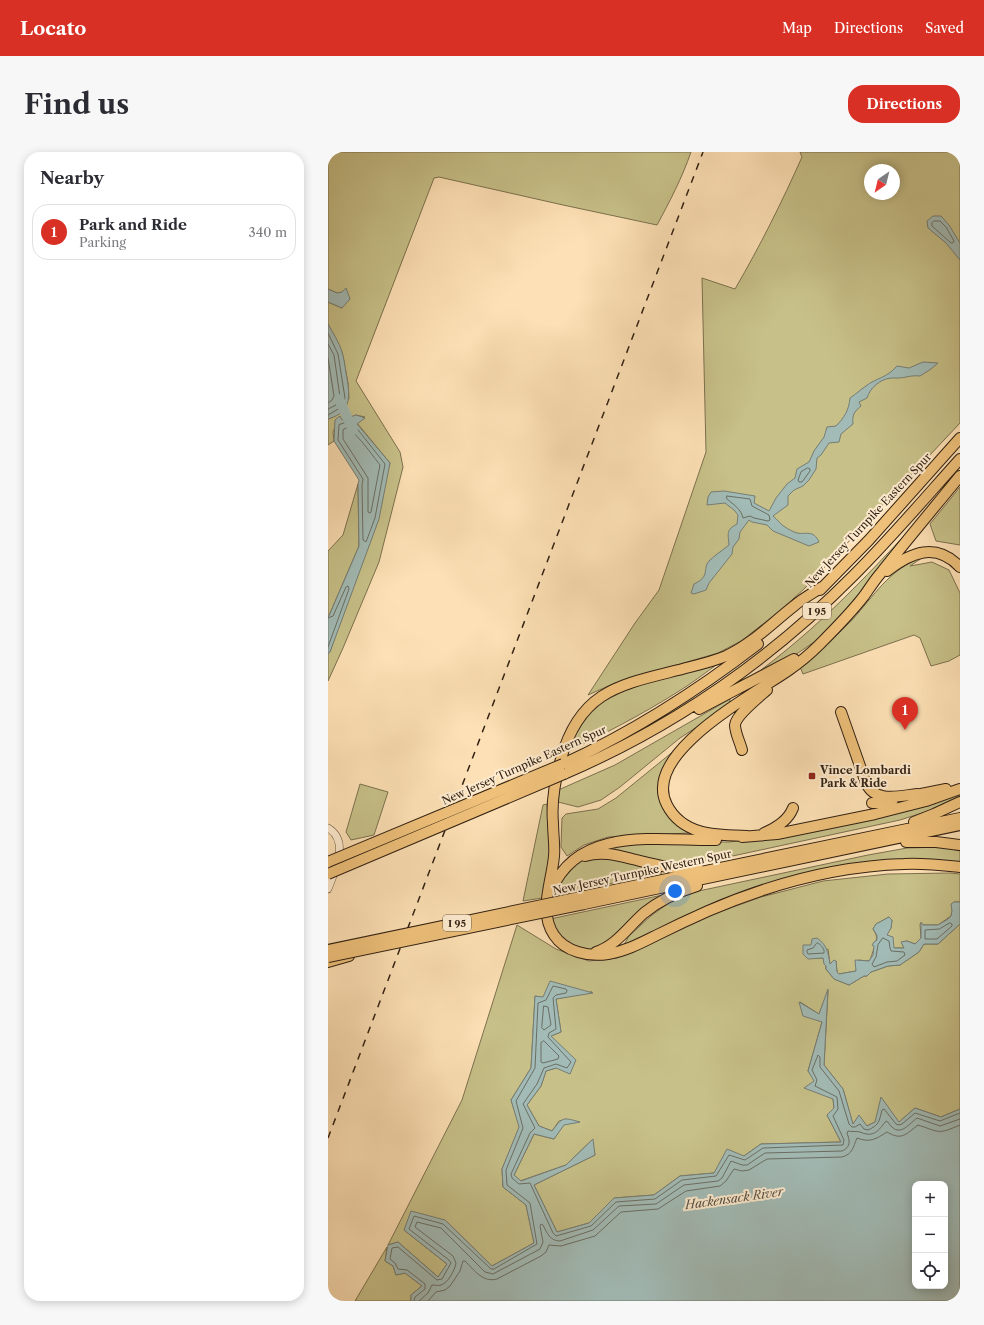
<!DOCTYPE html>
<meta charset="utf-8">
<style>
:root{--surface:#fff;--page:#f7f7f7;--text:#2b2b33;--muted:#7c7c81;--line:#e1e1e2;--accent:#d93025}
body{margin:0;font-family:"Libre Caslon Text",serif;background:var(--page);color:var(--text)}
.controls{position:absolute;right:12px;bottom:12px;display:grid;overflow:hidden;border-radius:8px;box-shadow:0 2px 10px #0003}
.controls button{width:36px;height:36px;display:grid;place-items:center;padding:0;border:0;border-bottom:1px solid var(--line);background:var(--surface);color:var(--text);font:20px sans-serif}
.compass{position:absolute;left:536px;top:12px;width:36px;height:36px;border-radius:50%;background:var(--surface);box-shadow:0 2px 10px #0003;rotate:215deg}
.you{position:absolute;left:347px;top:739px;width:14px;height:14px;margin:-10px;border:3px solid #fff;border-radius:50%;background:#1a73e8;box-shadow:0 0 0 6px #1a73e833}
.badge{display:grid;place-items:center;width:26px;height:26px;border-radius:50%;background:var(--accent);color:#fff;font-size:13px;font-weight:700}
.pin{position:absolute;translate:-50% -33px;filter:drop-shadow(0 1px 2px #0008)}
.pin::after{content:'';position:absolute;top:21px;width:14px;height:12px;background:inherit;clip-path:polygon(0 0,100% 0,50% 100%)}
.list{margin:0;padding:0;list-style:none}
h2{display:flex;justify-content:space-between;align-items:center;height:52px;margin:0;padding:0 16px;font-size:17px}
h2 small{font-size:13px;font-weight:400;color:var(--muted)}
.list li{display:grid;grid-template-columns:26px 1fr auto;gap:12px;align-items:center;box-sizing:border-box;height:56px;margin:0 8px 8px;padding:0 8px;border:1px solid var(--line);border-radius:16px}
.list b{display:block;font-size:15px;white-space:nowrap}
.list p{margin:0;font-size:13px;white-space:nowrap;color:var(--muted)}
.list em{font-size:13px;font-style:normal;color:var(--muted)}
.icon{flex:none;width:22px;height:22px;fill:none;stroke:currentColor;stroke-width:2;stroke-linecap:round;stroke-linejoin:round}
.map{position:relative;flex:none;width:632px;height:1149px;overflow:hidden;border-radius:16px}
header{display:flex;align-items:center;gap:24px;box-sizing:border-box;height:56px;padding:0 20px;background:var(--accent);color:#fff}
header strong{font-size:19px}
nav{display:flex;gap:22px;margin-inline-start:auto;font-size:14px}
.intro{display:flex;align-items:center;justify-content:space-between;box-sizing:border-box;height:96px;padding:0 24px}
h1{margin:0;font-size:28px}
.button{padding:10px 18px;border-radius:16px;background:var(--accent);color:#fff;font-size:14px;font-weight:700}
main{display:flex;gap:24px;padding:0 24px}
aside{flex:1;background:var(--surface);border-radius:16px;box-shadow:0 2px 10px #0003}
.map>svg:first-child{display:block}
</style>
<header>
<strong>Locato</strong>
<nav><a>Map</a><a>Directions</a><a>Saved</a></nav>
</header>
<div class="intro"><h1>Find us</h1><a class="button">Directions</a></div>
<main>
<aside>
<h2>Nearby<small></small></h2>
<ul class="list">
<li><span class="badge">1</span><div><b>Park and Ride</b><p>Parking</p></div><em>340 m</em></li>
</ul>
</aside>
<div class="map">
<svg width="632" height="1149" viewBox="0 0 632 1149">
<rect width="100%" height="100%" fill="#fde0b5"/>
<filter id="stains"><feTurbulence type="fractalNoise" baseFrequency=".005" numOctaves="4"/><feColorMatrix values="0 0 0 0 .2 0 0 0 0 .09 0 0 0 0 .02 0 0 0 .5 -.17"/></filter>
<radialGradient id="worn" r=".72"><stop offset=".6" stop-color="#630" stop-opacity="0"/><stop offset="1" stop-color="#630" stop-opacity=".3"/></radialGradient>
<path fill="#c7c088" stroke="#7c704e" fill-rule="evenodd" d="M 0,0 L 363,0 C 354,26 342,49 329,73 L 235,53 L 111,25 L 106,26 L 28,229 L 72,300 L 75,315 L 51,410 L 15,496 L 0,529 L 0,502 L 2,500 L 62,311 L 29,271 L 37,265 L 28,263 L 13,269 L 12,264 L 5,280 L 6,289 L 0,293 L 0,267 L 5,265 L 21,247 L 20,231 L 14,200 L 0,172 L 0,150 L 14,156 L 18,136 L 15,140 L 9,141 L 0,137 Z
M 472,0 L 632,0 L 632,271 L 477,436 L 453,458 L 413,489 L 390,501 L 287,531 L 260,543 L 307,471 L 331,438 L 378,300 L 374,126 L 407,137 C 432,94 454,50 474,5 ZM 542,18 L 566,18 L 566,42 L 542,42 Z
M 30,332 L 31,394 L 0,466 L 0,399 L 15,383 Z
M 632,335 L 632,393 L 608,389 L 602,372 Z
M 615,341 L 521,457 L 495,484 L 470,501 L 430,523 L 433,518 C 501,467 558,404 615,341 Z
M 594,406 L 582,414 L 604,410 L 621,418 L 632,441 L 632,503 L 621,509 L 603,514 L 592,486 L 586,483 L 475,522 L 472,515 C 490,500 508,485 524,468 C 546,444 561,417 594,406 Z
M 391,511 C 377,521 363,532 348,541 C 313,563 276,582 239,600 L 243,585 L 268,551 L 291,539 Z
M 402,547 L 401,554 L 352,586 L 292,635 L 273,648 L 250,655 L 230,650 L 228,639 L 287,613 Z
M 352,594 C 340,617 322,635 340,661 C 345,668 354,675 360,681 L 280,685 L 256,693 L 239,704 L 233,695 L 234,666 L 238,662 L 270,657 L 288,646 Z
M 32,632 L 60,640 L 46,683 L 23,688 L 18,680 Z
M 632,639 L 632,644 L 600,659 L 572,668 L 400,705 L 365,711 L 328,708 L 286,697 L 286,693 L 347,690 L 401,690 L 457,683 Z
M 219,652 L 222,700 L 214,746 L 195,749 L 215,653 Z
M 615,695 L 632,699 L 632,713 L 482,723 L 294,796 L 301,784 L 324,763 L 345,748 L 366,740 L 540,703 L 579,696 Z
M 270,704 L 314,713 L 334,721 L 225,743 C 230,729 243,712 258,707 C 262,705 266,705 270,704 Z
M 622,721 L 632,722 L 632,750 L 626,750 L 623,764 L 610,773 L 595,773 L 593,771 L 592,772 L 593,786 L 587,792 L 579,789 L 574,790 L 576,796 L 565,796 L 563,785 L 558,783 L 563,776 L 564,768 L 561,765 L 548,772 L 545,777 C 551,787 548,786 546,796 C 544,801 544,805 541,809 L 530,808 L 528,819 L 511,822 L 509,820 L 508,809 L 502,812 L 500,797 L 488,806 L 495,806 L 498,814 L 498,817 L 506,827 L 521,833 L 536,824 L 539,824 L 543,820 L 560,814 L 572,813 L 591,800 L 596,792 L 610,792 L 632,772 L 632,957 L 613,965 L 587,956 L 571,970 L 547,970 L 539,974 L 525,973 L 515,937 L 496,913 L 500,839 L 491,862 L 472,850 L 494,870 L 480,919 L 505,947 L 506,956 L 499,963 L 513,990 L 433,992 L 416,1004 L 386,1021 L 352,1024 L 326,1043 L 286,1046 L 261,1071 L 229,1080 L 206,1033 L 267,1003 L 264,988 L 238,1013 L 192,1029 L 186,1023 L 206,982 L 226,987 L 239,967 L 231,969 L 224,979 L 211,974 L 199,953 L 213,934 L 218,919 L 228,916 L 223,884 L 233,880 L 228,847 L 264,840 L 215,846 L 207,844 L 203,916 L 183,948 L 192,975 L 174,1017 L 175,1035 L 198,1053 L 206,1091 L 164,1114 L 117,1068 L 76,1078 L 119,1112 L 110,1125 L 70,1090 L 60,1093 L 134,948 L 189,773 L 228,797 L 261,809 L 289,806 L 372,767 L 433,745 L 495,729 L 560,722 Z
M 344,741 L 276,794 L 263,798 L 248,796 L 231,785 L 222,767 Z
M 59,1095 L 57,1109 L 65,1114 L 68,1123 L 77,1121 L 94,1134 L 83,1143 L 83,1149 L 27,1149 Z"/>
<path fill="#a2bbb6" stroke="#757d75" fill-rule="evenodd" d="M 605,64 L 613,64 L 621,73 L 632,91 L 632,108 L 618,91 L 600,76 L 599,69 Z
M 18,136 L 22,147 L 14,156 L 0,150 L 0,137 L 9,141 L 14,140 Z
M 0,172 C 5,181 11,190 14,200 C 16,206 17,214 18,221 C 22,242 25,260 0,267 Z
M 595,210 L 610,211 L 603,217 L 592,224 C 581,223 579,226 569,226 C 567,226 565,226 563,226 C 552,227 542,236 539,246 L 531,250 L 533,254 C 526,260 524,263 525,272 L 513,282 L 511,290 L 501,291 L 493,303 L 489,306 L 488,317 L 481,328 L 475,334 L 466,338 L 460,344 L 460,353 L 445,364 C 449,367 453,373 457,375 C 460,377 465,380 469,381 C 478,383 485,377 491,390 L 481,394 L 445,379 L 439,373 L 424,370 L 421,368 L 412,380 L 411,387 L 405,395 L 404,402 L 381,431 L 378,438 L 366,442 L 363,441 L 366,432 C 383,424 374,417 381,409 C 387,403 395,398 401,393 C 400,381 398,378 409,372 L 410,363 L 406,358 L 397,351 L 379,353 L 380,345 L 383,340 L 396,339 L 427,344 L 426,351 L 441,359 L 448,346 L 459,332 L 467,326 L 469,317 L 481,310 L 486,299 L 496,285 L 499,275 L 508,274 C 516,266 521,258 522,246 C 528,242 532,238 538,234 C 548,226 559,226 569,214 L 581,216 Z
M 28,263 L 37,266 L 29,272 L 62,311 L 51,367 L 2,500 L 0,502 L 0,466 L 31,394 L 30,332 L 31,328 L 6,289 L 7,268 L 12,264 L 14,268 Z
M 626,750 L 632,750 L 632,772 L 610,792 L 596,792 L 591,800 L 572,813 L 560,814 L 543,820 L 539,824 L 536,824 L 521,833 L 506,827 L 498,817 L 498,814 L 496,812 L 495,806 L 480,807 L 475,802 L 475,793 L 483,793 L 484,787 L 489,786 C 499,793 500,800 502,812 L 506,808 L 508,809 L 509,820 L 511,822 L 528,819 L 527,808 L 541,809 L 545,803 L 546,794 L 544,793 L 546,790 L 549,788 L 549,783 L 545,777 L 548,772 L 561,765 L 564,768 L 563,776 L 559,783 L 565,785 L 566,796 L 576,796 L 573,790 L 579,789 L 587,792 L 593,786 L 593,770 L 595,773 L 610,773 L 620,767 L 623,764 L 624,759 L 623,752 Z
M 222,829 L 265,841 L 228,847 L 233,880 L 223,884 L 248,908 L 242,922 L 228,916 L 218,919 L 213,934 L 199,953 L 211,974 L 224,979 C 235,965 234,965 252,970 L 236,973 L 226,987 L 206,982 L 186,1023 L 193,1029 L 238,1013 L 265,987 L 267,1003 L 206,1033 L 229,1080 L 261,1071 L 286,1046 L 326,1043 L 352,1024 L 386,1021 L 399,997 L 416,1004 L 433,992 L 513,990 L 499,963 L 506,956 L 505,947 L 476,936 L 486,929 L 480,919 L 494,870 L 475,864 L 471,850 L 491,862 L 500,837 L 496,913 L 515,937 L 525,972 L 531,963 L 539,974 L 547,970 L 553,945 L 571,970 L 587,956 L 613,965 L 632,957 L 632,1149 L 83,1149 L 83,1143 L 94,1134 L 77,1121 L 68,1123 L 65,1114 L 57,1109 L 60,1093 L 70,1090 L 110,1125 L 119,1112 L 76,1078 L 83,1059 L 117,1068 L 164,1114 L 206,1091 L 198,1053 L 175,1035 L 174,1017 L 191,975 L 183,948 L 203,916 L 207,844 L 215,845 ZM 587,1032 L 617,1032 L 617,1134 L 587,1134 Z"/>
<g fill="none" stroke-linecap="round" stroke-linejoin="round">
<path stroke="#6a6e64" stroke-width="1" d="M 606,69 L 612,69 L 618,75 L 626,89 L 625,91 L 623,91 L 604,74 L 604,71 Z
M 0,181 L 10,202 L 17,246 L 12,256 L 0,263
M 0,192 L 6,203 L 12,245 L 8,253 L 0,257
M 0,206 L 6,244 L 4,248 L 0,251
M 23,269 L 57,312 L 47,366 L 38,390 L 35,388 L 34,333 L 35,327 L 10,288 L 11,273 Z
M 19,276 C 28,280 45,304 52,313 L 43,360 L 42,361 L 40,360 L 40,326 L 15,287 L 15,278 Z
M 480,316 L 482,317 L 482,319 L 474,330 L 471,330 L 470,328 L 473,320 Z
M 399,344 L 422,347 L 424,354 L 441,363 L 442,368 L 440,369 L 426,366 L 422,364 L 415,366 C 413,357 406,353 399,347 Z
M 0,466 L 5,464 L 18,435 L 20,434 L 21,437 L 0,495
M 622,771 L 624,772 L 624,774 L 609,787 L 597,787 L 597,778 L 611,777 Z
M 555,786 L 561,789 L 562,796 L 563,799 L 576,800 L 577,803 L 569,809 L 559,810 L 546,815 L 544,812 L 548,805 L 550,793 Z
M 490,791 C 493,793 497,797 496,801 L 480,802 L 479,800 L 479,798 L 485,796 L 488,792 Z
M 216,854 L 220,855 L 223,873 L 216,878 L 214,876 Z
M 216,889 L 231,904 L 230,907 L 215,911 L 213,910 L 213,891 Z
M 86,1149 L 87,1145 L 97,1137 L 97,1132 L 79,1118 L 70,1117 L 67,1111 L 62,1107 L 64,1096 L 70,1095 L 109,1128 L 114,1127 L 123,1111 L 121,1108 L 81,1077 L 86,1064 L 115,1072 L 163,1117 L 166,1117 L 209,1092 L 202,1051 L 179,1033 L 178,1018 L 195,976 L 188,949 L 207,916 L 210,851 L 218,848 L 225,834 L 238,837 L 239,839 L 238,841 L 228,843 L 225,846 L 228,877 L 221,881 L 220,885 L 243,910 L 239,916 L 228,912 L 216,916 L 209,932 L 195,952 L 207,976 L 202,981 L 183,1022 L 184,1026 L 191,1032 L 202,1031 L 225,1081 L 228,1084 L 263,1074 L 288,1050 L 327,1047 L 354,1028 L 388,1024 L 401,1003 L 417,1008 L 435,996 L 515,993 L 516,988 L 505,964 L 510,957 L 509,945 L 487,934 L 489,928 L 484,918 L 490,903 L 492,905 L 492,915 L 511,939 L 521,972 L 524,975 L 527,975 L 532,972 L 536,977 L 540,978 C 551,973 551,970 554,958 L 556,957 L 568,972 L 571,973 L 574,972 L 587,961 L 612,969 L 632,961
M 91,1149 L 100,1141 L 104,1133 C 107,1133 110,1134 113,1133 C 120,1131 127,1118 128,1111 L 125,1104 L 87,1075 L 89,1070 L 113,1076 L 157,1120 L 165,1122 L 212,1097 L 215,1090 L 212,1074 L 213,1072 L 215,1073 C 219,1081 222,1089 232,1089 L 265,1078 L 291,1054 L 328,1052 L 356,1033 L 390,1029 L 394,1026 L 403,1009 L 414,1013 L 419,1013 L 437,1001 L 514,999 C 523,995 522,989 519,981 L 520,979 C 523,980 529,979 532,980 C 546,986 550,979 558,969 C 561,970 561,973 564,975 C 573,984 582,971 589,966 L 612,974 L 632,967
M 100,1149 L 108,1140 L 117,1138 L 122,1134 L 132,1119 L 135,1109 L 137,1109 C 146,1118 155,1131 169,1127 L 213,1104 L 218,1100 L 221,1093 L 233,1094 L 267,1084 L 293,1060 L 330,1057 L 358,1039 L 392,1034 L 398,1029 L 406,1017 L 414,1019 L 421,1018 L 439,1007 L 514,1005 C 525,1002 525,995 529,986 C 542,991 548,987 559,980 C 574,989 578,982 590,973 C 612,980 609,983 632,973"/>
<path stroke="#a2bbb6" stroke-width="10" d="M 11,247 L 25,278"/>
<g stroke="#65513c" stroke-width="8">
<path id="minor" d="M 0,676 C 22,689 7,719 0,737"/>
</g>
<g stroke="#322113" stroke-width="12">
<path id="highway" d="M 559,419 C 583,400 608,390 632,415
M 497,433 C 487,440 475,446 466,454 C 443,472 424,492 398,504 C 386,509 374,512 362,515 C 298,532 253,534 233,607 C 227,628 223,649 225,671 C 225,682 227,693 226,704 C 224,729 210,760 226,783 C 237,800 261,805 280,802 C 298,799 313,791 329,783 C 345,775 362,767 380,759 C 440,733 509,714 576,712 C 595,711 613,713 632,715
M 492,438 L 541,388 L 632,286
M 371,557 L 466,507
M 513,560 L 538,631 C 547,651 571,644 589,642
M 414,598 C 412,590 407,581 407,573 C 408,563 431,545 439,538
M 235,612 C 305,580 369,539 430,492
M 236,622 C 345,575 443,507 526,423 C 563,386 597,346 632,307
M 583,644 L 618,637
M 544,651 L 551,651 L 565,648
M 586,670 L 606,662 L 632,650
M 436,681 C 448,676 460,669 465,656
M 419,684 C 389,683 355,684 339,653 C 312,601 427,542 461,518 C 471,511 482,502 491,493 C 507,477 522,462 536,444 C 541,437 546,429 552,422 C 578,389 605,357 632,324
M 414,685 L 449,682 L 547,662 L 598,649 L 632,637
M 578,690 L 608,690 L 632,693
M 257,704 C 273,699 288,703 304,707 C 325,712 348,719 370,716
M 224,737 C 252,673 332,689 388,688
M 257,744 L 632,666
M 256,752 L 632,673
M 268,800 C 288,794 301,774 316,761 C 332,748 349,740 369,734
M 0,810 L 21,804"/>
</g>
<use href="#minor" stroke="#feebcf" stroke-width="7"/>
<use href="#highway" stroke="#eec07a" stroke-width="10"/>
<path stroke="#322113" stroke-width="1.5" stroke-dasharray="7 7" stroke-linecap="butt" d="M 0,986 L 375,0"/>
<g stroke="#322113" stroke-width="12" stroke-linecap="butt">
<path id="highway-bridge" d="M 0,710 L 235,612
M 0,722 L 236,622
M 0,798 L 257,744
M 0,805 L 256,752"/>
</g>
<use href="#highway-bridge" stroke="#eec07a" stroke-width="10"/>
</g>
<rect fill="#8f2418" stroke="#feebcf" stroke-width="1.5" x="480" y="620" width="8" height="8" rx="2"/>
<g text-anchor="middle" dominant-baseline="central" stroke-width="4" stroke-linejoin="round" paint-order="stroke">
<g fill="#feebcf" stroke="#6f5e4b" stroke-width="1">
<rect x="475" y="451" width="28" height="16" rx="3"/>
<rect x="115" y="763" width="28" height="16" rx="3"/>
</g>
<g font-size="10" font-weight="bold" fill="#322113">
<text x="489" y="459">I 95</text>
<text x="129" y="771">I 95</text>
</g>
<g font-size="11" fill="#322113" stroke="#feebcf">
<text transform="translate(540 368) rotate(-47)">New Jersey Turnpike Eastern Spur</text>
<text transform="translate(196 613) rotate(-24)">New Jersey Turnpike Eastern Spur</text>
<text transform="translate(314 720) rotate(-12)">New Jersey Turnpike Western Spur</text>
</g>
<g font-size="11" font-weight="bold" fill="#322113" stroke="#feebcf" text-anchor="start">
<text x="492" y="618">Vince Lombardi<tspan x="492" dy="13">Park &amp; Ride</tspan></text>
</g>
<g font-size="12" font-style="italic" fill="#544f44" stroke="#feebcf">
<text transform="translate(406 1046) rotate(-8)">Hackensack River</text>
</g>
</g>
<rect width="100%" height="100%" filter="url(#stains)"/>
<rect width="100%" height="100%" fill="url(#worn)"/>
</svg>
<div class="controls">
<button>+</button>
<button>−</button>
<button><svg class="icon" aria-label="locate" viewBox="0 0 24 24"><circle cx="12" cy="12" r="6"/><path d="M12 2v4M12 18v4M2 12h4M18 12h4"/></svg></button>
</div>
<svg class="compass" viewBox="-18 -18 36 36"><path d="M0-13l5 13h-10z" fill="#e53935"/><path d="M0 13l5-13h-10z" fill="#7c7c81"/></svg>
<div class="you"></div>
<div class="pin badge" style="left:577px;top:578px">1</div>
</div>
</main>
